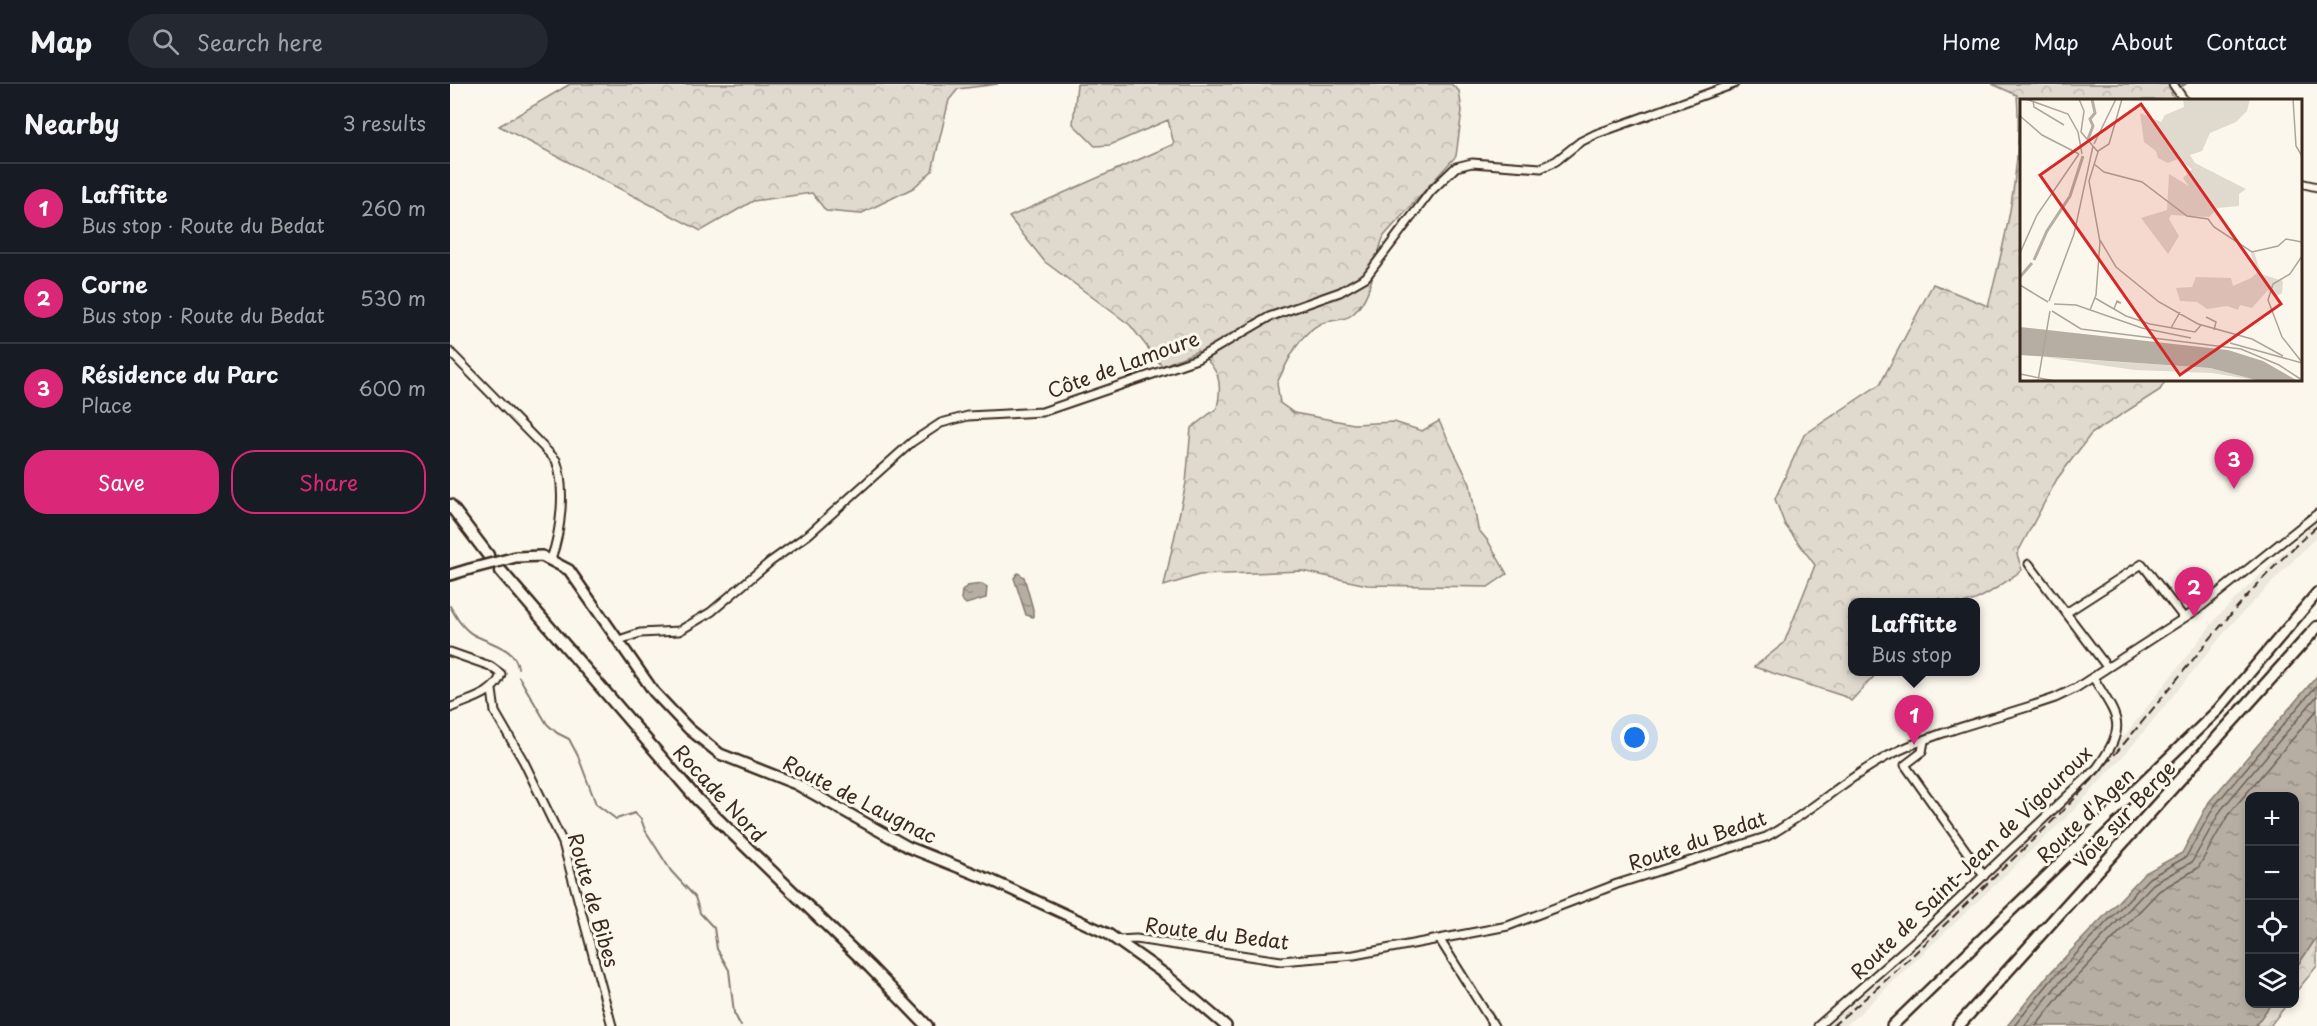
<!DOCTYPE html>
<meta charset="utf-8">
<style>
:root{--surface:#171b24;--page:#242831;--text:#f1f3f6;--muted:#9ea1a6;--line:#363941;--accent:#db2777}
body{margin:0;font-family:"Playpen Sans",sans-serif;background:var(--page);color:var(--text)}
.controls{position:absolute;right:18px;bottom:18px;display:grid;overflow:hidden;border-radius:12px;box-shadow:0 3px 9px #0003}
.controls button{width:54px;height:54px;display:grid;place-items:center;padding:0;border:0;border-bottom:2px solid var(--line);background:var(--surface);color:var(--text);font:30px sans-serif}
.you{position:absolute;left:1185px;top:654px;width:21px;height:21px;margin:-15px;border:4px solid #fff;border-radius:50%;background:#1a73e8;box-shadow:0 0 0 9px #1a73e833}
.badge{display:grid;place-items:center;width:39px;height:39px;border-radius:50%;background:var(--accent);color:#fff;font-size:20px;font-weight:700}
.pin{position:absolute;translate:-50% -50px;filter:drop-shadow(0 2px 3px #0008)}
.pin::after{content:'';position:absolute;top:32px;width:21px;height:18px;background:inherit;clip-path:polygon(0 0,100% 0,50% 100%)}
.popup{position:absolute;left:1398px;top:514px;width:132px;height:78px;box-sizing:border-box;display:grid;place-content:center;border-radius:12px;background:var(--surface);filter:drop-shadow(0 2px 4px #0005);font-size:20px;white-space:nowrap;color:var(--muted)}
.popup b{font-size:22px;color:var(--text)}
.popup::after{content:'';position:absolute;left:50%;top:100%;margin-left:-12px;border:12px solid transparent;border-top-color:var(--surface)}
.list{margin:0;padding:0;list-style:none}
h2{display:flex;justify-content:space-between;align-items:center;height:78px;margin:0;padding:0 24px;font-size:26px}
h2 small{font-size:20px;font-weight:400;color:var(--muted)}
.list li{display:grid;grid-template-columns:39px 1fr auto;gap:18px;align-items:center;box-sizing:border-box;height:90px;padding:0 24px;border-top:2px solid var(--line)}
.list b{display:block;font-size:22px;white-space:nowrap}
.list p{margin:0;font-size:20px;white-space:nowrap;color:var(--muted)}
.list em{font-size:20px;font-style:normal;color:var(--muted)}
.actions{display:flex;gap:12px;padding:18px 24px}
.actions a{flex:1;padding:14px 0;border:2px solid var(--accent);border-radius:24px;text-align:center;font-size:21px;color:var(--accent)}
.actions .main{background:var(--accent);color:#fff}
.icon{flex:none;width:33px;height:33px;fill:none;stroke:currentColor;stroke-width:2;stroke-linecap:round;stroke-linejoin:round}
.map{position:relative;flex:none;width:1867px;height:942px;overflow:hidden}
header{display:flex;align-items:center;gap:36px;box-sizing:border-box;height:84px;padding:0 30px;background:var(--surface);border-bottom:2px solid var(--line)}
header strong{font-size:28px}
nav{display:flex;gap:33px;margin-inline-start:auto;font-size:21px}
.search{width:420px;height:54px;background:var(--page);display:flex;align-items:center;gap:15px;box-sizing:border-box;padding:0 21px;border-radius:33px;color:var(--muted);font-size:22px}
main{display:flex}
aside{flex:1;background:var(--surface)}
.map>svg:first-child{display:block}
</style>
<header>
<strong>Map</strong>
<div class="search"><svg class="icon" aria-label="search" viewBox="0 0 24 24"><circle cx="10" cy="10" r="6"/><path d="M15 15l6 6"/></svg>Search here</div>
<nav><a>Home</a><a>Map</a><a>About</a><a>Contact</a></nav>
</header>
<main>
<aside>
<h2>Nearby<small>3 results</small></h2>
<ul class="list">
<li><span class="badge">1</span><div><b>Laffitte</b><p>Bus stop · Route du Bedat</p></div><em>260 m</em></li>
<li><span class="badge">2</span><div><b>Corne</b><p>Bus stop · Route du Bedat</p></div><em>530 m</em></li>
<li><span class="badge">3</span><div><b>Résidence du Parc</b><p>Place</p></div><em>600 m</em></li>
</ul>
<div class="actions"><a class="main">Save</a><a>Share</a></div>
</aside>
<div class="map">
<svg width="1867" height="942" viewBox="0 0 1867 942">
<defs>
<pattern id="forest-crowns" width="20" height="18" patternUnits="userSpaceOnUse" patternTransform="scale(1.5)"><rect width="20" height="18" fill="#dfd9ce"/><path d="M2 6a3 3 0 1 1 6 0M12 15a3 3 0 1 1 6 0" fill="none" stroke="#c0bab0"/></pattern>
<pattern id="water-ripples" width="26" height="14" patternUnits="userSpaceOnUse" patternTransform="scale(1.5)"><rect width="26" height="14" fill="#b6aea2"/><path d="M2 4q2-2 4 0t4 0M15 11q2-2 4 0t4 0" fill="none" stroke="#958e83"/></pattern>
</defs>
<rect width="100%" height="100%" fill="#fbf7ec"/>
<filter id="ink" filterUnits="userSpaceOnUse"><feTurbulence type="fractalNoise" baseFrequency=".0167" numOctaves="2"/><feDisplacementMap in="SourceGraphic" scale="12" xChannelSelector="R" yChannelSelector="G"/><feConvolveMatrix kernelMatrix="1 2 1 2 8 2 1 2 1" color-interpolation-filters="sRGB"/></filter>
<g filter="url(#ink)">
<path fill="#ede8dd" d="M 1867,436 L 1867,452 L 1779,543 L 1677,668 L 1623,727 L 1408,931 L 1395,942 L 1377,942 L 1454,876 L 1609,726 L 1672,655 L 1769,531 Z"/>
<path fill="url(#forest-crowns)" stroke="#8d8276" stroke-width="1.5" d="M 120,0 L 548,0 L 508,5 L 499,16 L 482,87 L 463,104 L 410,130 L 376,127 L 362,109 L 303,117 L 251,147 L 49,42 Z
M 627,0 L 1001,0 L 1009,7 L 1012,27 L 1006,72 L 934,152 C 923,177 925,208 904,229 C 895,238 880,235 870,240 C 848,251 837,279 827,299 L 830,319 L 844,329 L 904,340 L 944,338 L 972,347 L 989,337 L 1020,400 L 1028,445 L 1038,457 L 1057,490 L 1038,503 L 917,501 L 852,487 L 749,491 L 714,502 L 736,399 L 741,344 L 767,324 C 773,297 769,286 748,267 L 712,282 L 680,241 L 595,178 L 559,133 L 724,60 L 718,36 L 660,61 L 645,62 L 623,40 Z
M 1542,0 L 1736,0 L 1721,9 L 1725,16 L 1572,16 L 1572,296 L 1716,296 L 1710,306 L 1641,350 L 1607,395 L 1567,470 L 1572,486 C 1552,500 1515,533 1490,514 L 1484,518 L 1402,518 L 1402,588 L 1428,588 L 1401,617 L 1396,613 L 1304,583 L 1334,559 L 1365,481 L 1335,441 L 1325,415 L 1354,351 L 1430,300 L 1483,200 L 1538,222 C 1556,155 1573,81 1567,11 Z
M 1867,853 L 1867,882 L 1845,909 L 1845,885 Z
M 1821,920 L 1837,920 L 1820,942 L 1805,942 Z"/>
<path fill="url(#water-ripples)" stroke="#85796d" stroke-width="1.5" d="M 568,489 L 574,493 L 583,525 L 583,533 L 576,531 L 564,494 Z
M 532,500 L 537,503 L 536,514 L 516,520 L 511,515 L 512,507 L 517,502 Z
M 1867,592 L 1867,853 L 1845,885 L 1844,712 L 1800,712 L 1800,920 L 1821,920 L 1805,942 L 1557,942 L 1599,890 L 1695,789 L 1732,769 L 1759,718 Z"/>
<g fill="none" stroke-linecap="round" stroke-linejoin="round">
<path stroke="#6c5f53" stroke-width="1.5" d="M 1564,942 L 1603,894 L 1699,794 L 1736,773 L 1765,721 L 1867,601
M 1574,942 L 1609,899 L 1703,800 L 1742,778 L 1771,726 L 1867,612
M 1586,942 L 1615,905 L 1709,807 L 1748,784 L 1778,731 L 1867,626"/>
<path stroke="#85796d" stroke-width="2" d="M 0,522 C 6,533 13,545 24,551 C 39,559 66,564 68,584
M 69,593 L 97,640 L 107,649 L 119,655 L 128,672 L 146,720 L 166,735 L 185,729 L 191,735 L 195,746 L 221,787 L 245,813 L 250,829 L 264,844 L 267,865 L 279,886 L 284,929 L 291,942"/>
<g stroke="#3b2a1e" stroke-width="11">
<path id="street" d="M 1723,0 L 1734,16
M 1850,99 L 1867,103
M 0,268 L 106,376 C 116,403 111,448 101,475
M 1579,480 L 1657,583
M 1616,529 L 1692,480 L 1734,534
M 169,556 L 190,549 L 229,547 L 261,528 L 320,478 L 359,450 L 462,358 L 491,339 L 518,332 L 592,328 L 747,275 L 819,233 L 890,208 L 916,193 L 981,107 L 1006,83 L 1022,79 L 1091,84 L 1106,77 L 1130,58 L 1146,50 L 1284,0
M 0,568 L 40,582 L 51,590 C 45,611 19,615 0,624
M 42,606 L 45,628 L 74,678 L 113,759 L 162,942
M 1474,657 L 1472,668 L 1455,681 L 1534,792
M 668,856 L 686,855 L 831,877 L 904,871 L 1058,842 L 1167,800 L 1316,753 C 1359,730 1394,695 1438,672 C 1488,646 1551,633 1605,614 L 1626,604 L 1748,525 L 1867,430
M 990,856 L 1044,942
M 1368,942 L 1468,854 L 1647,684 C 1679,640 1668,635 1643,593"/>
</g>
<g stroke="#3b2a1e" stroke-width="14">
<path id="secondary" d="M 66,473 L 92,472 L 119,486 L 204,608 L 239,645 L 270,670 L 346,700 L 458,763 L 543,797 L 658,850 L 716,891 L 776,942
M 0,491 L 20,485
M 1442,942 L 1768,626 L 1867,509"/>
</g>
<g stroke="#3b2a1e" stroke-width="15">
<path id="primary" d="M 0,421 L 38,471
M 51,487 L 247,715 L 420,883 L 477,942
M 1508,942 L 1867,543"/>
</g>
<use href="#street" stroke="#fbf7ec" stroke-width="7"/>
<use href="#secondary" stroke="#fbf7ec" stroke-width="9"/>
<use href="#primary" stroke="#fbf7ec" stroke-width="10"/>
<path stroke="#3b2a1e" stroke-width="2" stroke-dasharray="9 4.5" stroke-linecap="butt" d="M 1382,942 C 1437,898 1488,847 1539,798 C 1577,761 1616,726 1651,686 C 1725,603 1783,516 1867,442"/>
<g stroke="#3b2a1e" stroke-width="14" stroke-linecap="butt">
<path id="secondary-bridge" d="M 20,485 L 66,473"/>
</g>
<use href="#secondary-bridge" stroke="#fbf7ec" stroke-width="9"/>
</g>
</g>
<g text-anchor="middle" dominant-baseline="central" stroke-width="6" stroke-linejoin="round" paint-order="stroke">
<g font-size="20" fill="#3b2a1e" stroke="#fbf7ec">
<text transform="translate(673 280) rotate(-20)">Côte de Lamoure</text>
<text transform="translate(270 709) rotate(47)">Rocade Nord</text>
<text transform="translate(410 715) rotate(27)">Route de Laugnac</text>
<text transform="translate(1674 730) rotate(-47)">Voie sur Berge</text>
<text transform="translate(1635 731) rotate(-44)">Route d'Agen</text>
<text transform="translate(1247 756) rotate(-19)">Route du Bedat</text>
<text transform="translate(1521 778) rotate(-44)">Route de Saint-Jean de Vigouroux</text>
<text transform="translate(144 816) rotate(74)">Route de Bibes</text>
<text transform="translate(767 849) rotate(7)">Route du Bedat</text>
</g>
</g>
<g transform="translate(1570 15)">
<rect width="282" height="282" fill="#fbf7ec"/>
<path d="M 163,0 L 230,0 L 227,12 L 216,23 L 190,34 L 182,52 L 170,56 L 175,64 L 226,90 L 219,95 L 219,107 L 198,109 L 189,118 L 151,116 L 149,120 L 159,137 L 148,155 L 121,119 L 147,111 L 149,75 L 169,87 L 163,79 L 172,70 L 158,60 L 148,64 L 138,59 L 136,52 L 124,43 L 120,14 L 141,23 L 145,16 L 164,8 ZM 234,153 L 241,175 L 263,182 L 262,194 L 257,197 L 249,190 L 232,209 L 220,206 L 218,211 L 207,207 L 187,210 L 177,203 L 160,202 L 156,189 L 172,188 L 176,178 L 211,179 L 213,187 L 231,179 L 237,174 L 231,154 ZM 24,258 L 190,269 L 240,282 L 192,274 L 115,271 Z" fill="#dfd9ce"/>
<path d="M 0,228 L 208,251 L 243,262 L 278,282 L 240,282 L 190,269 L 0,256 Z" fill="#b6aea2"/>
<path fill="none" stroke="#b6aea2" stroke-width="3" d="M 68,40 L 73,27 L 70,20 L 75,14 L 72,0M 14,161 L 27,132 L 50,97 L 63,57M 0,178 L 12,164"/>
<path fill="none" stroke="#aea59a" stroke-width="1.5" d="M 6,0 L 48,15 L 58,33 L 62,55M 59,0 L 64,12 L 61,33 L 78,53 L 69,82 L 80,143 L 76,196 L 70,211M 273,0 L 276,47 L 282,57M 13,2 L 14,8 L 44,26M 0,17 L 22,36 L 59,55M 74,45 L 96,0M 78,52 L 89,45 L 102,0M 74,65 L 84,73 L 122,83 L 167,117 L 188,120 L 194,128 L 232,153 L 258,147 L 266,140 L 282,143M 80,141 L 96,168 L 139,203 L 178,225 L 232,240 L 263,257M 0,154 L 17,116 L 59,55M 0,186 L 28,203M 75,199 L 106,217 L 130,225 L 175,233 L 181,226M 29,202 L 54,135 L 73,47M 34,205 L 56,206 L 122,229 L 171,239M 94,210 L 97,202 L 101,204 L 96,203M 32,212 L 61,230 L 221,250 L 259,266 L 282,281M 186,218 L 196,223 L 194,231M 151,229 L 160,213M 210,244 L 282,264M 281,262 L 262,238 L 248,201 L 253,185 L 270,175 L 282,157M 0,275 L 35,282M 18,282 L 30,212"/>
<path fill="#d62828" fill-opacity="0.15" stroke="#d62828" stroke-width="3" d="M 121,5 L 261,205 L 160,276 L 20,76 Z"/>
<rect width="282" height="282" fill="none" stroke="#3b2a1e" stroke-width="3"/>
</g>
</svg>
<div class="controls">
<button>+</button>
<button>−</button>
<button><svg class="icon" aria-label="locate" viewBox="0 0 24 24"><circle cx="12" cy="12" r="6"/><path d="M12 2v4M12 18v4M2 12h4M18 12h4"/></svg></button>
<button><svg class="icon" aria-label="layers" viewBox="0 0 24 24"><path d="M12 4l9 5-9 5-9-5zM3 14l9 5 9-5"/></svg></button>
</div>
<div class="you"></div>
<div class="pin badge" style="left:1464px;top:661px">1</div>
<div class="popup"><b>Laffitte</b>Bus stop</div>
<div class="pin badge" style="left:1744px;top:533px">2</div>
<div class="pin badge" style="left:1784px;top:405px">3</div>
</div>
</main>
